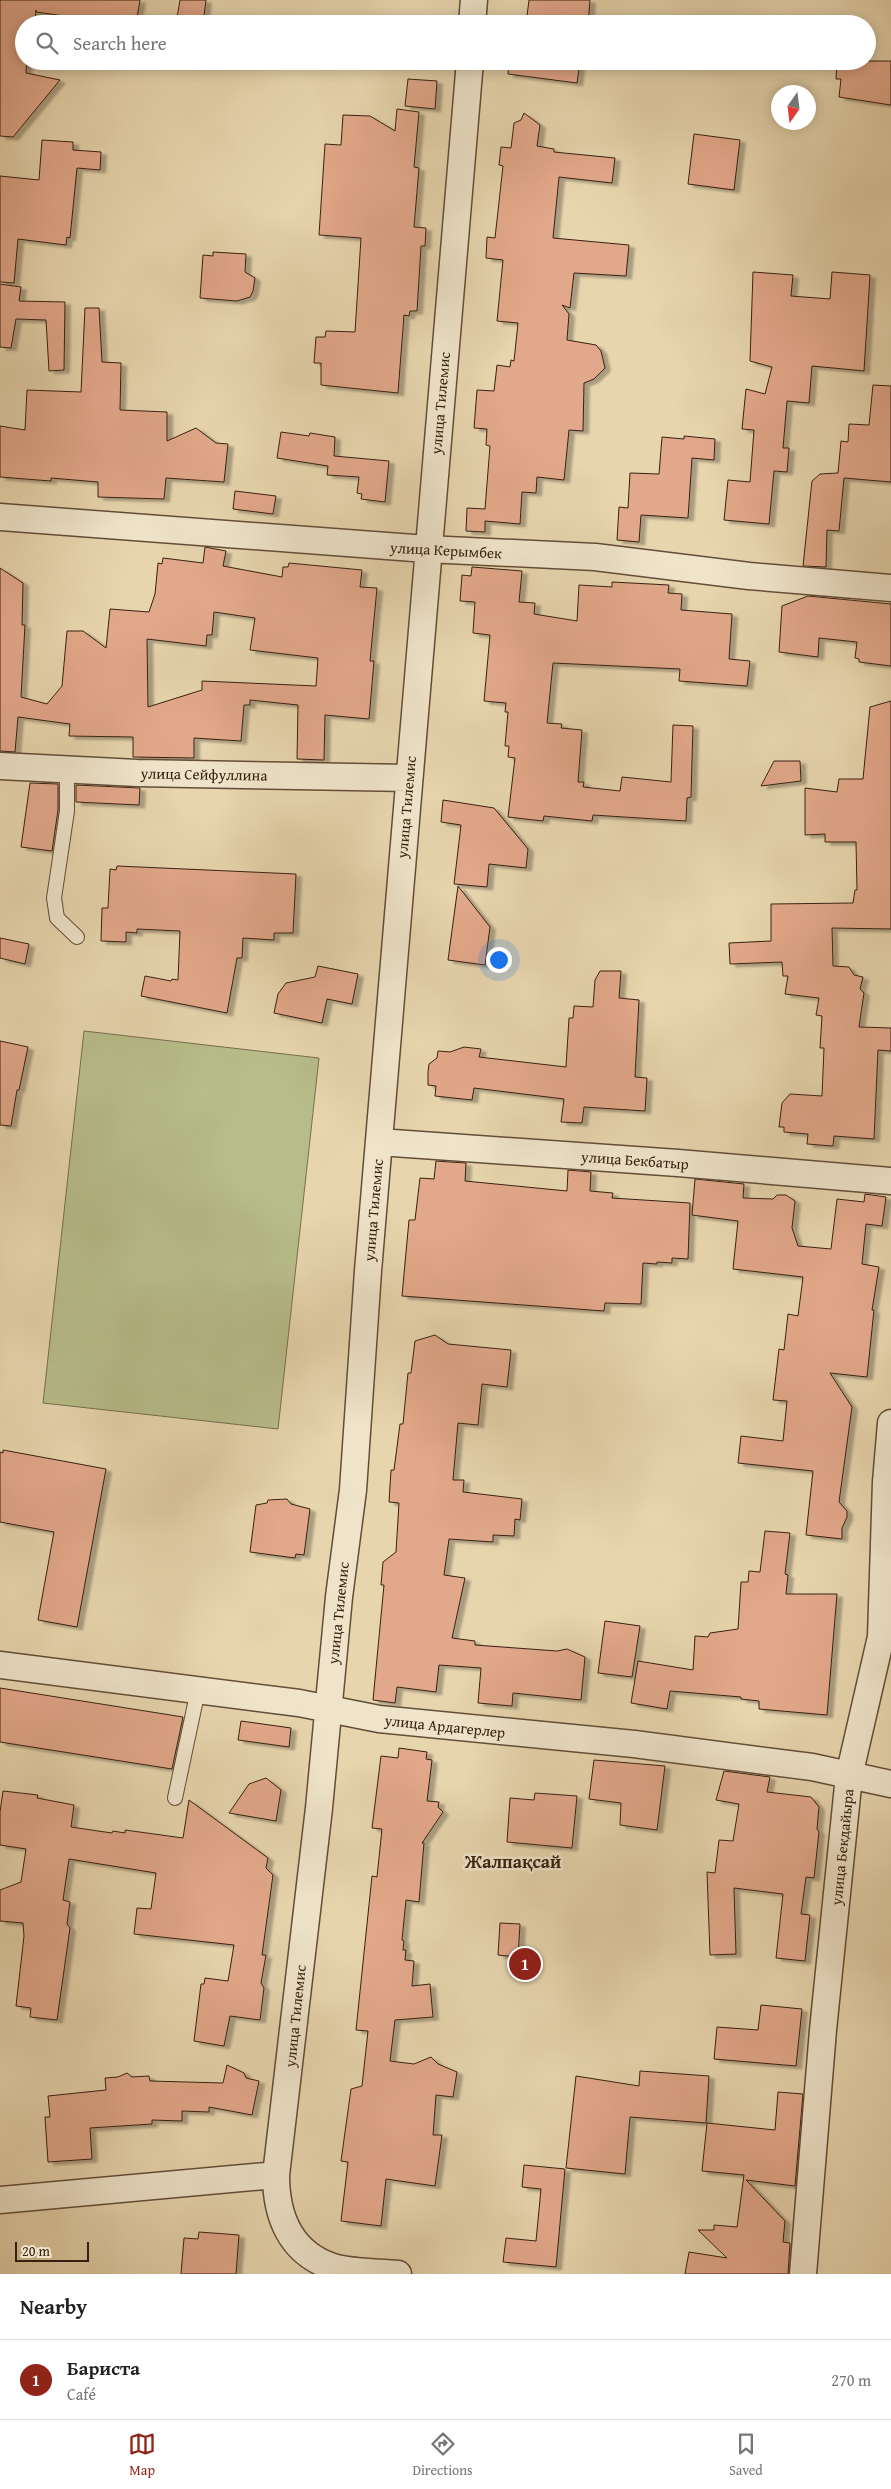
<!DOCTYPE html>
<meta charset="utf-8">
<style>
:root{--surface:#fff;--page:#f2f2f2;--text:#222;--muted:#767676;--line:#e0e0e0;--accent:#8f2418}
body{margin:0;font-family:"Gentium Book Plus",serif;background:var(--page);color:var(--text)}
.compass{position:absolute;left:771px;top:85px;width:45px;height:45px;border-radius:50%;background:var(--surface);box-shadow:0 2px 12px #0003;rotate:194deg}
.scale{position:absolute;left:15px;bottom:12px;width:74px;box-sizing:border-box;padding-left:5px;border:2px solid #372010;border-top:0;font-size:14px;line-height:18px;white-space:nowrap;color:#372010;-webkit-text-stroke:4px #efe4ca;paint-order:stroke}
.you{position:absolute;left:498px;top:959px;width:18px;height:18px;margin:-12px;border:4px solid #fff;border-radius:50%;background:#1a73e8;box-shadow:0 0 0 8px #1a73e833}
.badge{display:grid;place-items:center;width:32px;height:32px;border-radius:50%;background:var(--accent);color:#fff;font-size:16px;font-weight:700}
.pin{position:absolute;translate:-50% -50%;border:2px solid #fff;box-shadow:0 1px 5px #0006}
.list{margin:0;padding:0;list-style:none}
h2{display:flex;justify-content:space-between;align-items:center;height:65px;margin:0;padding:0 20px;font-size:21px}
h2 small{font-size:16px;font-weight:400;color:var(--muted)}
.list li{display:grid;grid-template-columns:32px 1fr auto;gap:15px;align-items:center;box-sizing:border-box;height:80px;padding:0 20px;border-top:1px solid var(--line)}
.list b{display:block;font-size:19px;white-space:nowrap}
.list p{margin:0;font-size:16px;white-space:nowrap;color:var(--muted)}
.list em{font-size:16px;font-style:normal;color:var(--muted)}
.icon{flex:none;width:28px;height:28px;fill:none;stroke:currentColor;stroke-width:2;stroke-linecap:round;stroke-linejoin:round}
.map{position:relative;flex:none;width:891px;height:2274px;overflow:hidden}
.search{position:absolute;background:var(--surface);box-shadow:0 2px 12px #0003;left:15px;right:15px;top:15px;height:55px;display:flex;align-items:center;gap:12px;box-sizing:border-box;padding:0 18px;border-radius:28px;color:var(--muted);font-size:19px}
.sheet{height:145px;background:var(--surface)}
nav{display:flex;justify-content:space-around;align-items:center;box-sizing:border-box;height:70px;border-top:1px solid var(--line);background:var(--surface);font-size:14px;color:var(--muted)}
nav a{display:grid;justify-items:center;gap:2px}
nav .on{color:var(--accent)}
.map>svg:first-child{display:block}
</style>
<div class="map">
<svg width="891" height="2274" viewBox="0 0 891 2274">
<defs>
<filter id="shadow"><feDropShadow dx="5.5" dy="3" stdDeviation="1" flood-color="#0004"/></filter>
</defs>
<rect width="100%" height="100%" fill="#e7d5ae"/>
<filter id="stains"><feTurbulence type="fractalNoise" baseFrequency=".004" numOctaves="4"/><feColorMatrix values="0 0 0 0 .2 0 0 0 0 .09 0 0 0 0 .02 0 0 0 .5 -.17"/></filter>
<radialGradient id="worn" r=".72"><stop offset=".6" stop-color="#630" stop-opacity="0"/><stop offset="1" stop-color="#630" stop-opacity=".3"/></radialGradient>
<path fill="#b7bd8a" stroke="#776e4d" d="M 84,1031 L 319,1058 L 278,1429 L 43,1403 Z"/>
<path fill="#e2a88b" stroke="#372010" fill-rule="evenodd" filter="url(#shadow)" d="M 0,0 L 140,0 L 136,24 L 121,24 L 36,12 L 36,10 L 35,24 L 24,24 L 24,61 L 27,61 L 26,73 L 60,80 L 13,137 L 0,136 Z
M 180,0 L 206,0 L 203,24 L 176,24 Z
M 529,0 L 590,0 L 588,24 L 526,24 Z
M 509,61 L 580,61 L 577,83 L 508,74 Z
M 837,61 L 891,61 L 891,105 L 839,97 L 841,79 L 836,79 Z
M 408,79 L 437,81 L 435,109 L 405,106 Z
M 397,109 L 419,112 L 414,167 L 419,168 L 414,227 L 426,228 L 425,246 L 421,246 L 417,311 L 410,311 L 409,316 L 404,315 L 398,393 L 321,385 L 321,363 L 314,363 L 316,337 L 325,337 L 326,331 L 355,332 L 361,238 L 319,235 L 325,144 L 341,145 L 343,115 L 370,116 L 395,131 Z
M 524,113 L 540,125 L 537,146 L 554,149 L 554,152 L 615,158 L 612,183 L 559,177 L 553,238 L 629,245 L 626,276 L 574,273 L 570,308 L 562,305 L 569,314 L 567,340 L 596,345 L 601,351 L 605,368 L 594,379 L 584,383 L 583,431 L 569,430 L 564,480 L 537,477 L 536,493 L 522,492 L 520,524 L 485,521 L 485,532 L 466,531 L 467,508 L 485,509 L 490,446 L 486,445 L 487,429 L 474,428 L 477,390 L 494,391 L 497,365 L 510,367 L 511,360 L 514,361 L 518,323 L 497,321 L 503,260 L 486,258 L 487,237 L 495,238 L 503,166 L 499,165 L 501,147 L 511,148 L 514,123 L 521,120 Z
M 694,134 L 740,140 L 734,190 L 688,184 Z
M 42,140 L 73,142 L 73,150 L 101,152 L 100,170 L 77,168 L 70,238 L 67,237 L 66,245 L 18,239 L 14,283 L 0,282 L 0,176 L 39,180 Z
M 213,252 L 246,254 L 245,272 L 255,278 L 253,291 L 250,297 L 237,301 L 200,298 L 203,255 L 213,256 Z
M 753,272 L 793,275 L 791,296 L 830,299 L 832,272 L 870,275 L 864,371 L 812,366 L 809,403 L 787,401 L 783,448 L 789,448 L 787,472 L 774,471 L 769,524 L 724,520 L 728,480 L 750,482 L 754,430 L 742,429 L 746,389 L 765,394 L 772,367 L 750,361 Z
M 0,284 L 21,287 L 19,301 L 65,302 L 64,370 L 49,371 L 46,320 L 16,319 L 11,348 L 0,347 Z
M 85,308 L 99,308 L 102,362 L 121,363 L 120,410 L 167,412 L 167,441 L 196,428 L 216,443 L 228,444 L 224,482 L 166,478 L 164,499 L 98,497 L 98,482 L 51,478 L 51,481 L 0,477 L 0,426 L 25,430 L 27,390 L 81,392 Z
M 873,385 L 891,386 L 891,482 L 844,478 L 839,531 L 827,530 L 826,567 L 803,566 L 812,481 L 820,474 L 838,473 L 841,441 L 848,442 L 849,424 L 869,425 Z
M 281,432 L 309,436 L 310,433 L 335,437 L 334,456 L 389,461 L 385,502 L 361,499 L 362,494 L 357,493 L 359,477 L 327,475 L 328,466 L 277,458 Z
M 684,436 L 715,439 L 714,460 L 692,458 L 688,518 L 641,515 L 639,542 L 617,540 L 619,507 L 628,508 L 630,473 L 659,474 L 662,437 L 684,439 Z
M 235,491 L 276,496 L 273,514 L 233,509 Z
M 205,547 L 226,551 L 223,566 L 282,577 L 283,567 L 288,567 L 289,563 L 362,570 L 360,587 L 377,588 L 370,661 L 374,661 L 369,719 L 325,715 L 324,760 L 297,759 L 298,705 L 250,700 L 250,705 L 244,705 L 241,741 L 194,738 L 194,758 L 133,757 L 133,737 L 69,736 L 70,724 L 18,717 L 15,752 L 0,751 L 0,568 L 23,583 L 22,625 L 25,625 L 21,697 L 47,704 L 62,686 L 67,631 L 83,631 L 106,648 L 110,609 L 149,612 L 155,594 L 158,563 L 162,564 L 163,558 L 203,563 ZM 214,612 L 255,618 L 250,650 L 318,658 L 316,686 L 202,681 L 202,690 L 148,707 L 147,639 L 206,646 L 207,635 L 212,635 Z
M 472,567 L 522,571 L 519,602 L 535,603 L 534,614 L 577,621 L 579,585 L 612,587 L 612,582 L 669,585 L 668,593 L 682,594 L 681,610 L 732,614 L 729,659 L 750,661 L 747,686 L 679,681 L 680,669 L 553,663 L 547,723 L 562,724 L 561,728 L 582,730 L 578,782 L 584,782 L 583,787 L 620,791 L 622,777 L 671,782 L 673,725 L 693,726 L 691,797 L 687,798 L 686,821 L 593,815 L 592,821 L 544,816 L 543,821 L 508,817 L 515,758 L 508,757 L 509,746 L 505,746 L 508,712 L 505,712 L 506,703 L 484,701 L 490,635 L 473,633 L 475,602 L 460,601 L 462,575 L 471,576 Z
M 808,596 L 891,604 L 891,666 L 859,662 L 859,659 L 855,658 L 857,642 L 819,638 L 818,657 L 779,652 L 782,606 Z
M 891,701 L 891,929 L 832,928 L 833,966 L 849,967 L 854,975 L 863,977 L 860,989 L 864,993 L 859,1027 L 891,1028 L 891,1051 L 878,1050 L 874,1139 L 834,1136 L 833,1146 L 807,1144 L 808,1134 L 784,1132 L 784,1127 L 779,1127 L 782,1103 L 790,1094 L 822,1096 L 824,1048 L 820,1048 L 822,1016 L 816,1015 L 819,998 L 785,994 L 788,976 L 783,976 L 782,962 L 730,964 L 729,943 L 771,941 L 771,904 L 853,903 L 855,890 L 857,890 L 856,842 L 825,842 L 825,834 L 805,835 L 805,788 L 837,792 L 839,779 L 863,779 L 870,707 Z
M 774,761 L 800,761 L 801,781 L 761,786 Z
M 30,783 L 58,784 L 58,810 L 52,851 L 21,847 Z
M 76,785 L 140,788 L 139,805 L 76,802 Z
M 443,800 L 494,808 L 528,849 L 526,868 L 489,864 L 487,887 L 454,884 L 461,825 L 441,822 Z
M 117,866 L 296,874 L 293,933 L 274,933 L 274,940 L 243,938 L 242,958 L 237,958 L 227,1013 L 141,996 L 145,976 L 171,981 L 172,979 L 178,980 L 180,931 L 137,929 L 137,933 L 126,932 L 126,942 L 101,941 L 102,908 L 108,908 L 110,869 L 116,870 Z
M 458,886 L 490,927 L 485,965 L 448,960 Z
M 0,938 L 29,944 L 25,964 L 0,958 Z
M 318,966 L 358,974 L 352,1004 L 327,999 L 322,1023 L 274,1013 L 278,994 L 286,983 L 315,977 Z
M 600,971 L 621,971 L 619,998 L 639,1000 L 635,1077 L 647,1078 L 645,1111 L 584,1107 L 582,1123 L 561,1122 L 564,1099 L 474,1088 L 472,1100 L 435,1096 L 436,1086 L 428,1085 L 428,1072 L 429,1064 L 437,1058 L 438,1051 L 450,1052 L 464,1047 L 481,1049 L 479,1057 L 566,1067 L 569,1018 L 573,1018 L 574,1006 L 593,1007 L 595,980 Z
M 0,1041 L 28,1047 L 19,1090 L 17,1090 L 11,1126 L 0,1125 Z
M 436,1161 L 466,1163 L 465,1181 L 567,1191 L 568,1170 L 591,1172 L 590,1191 L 613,1193 L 612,1198 L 690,1203 L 688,1259 L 672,1258 L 672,1263 L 657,1262 L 657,1264 L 643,1263 L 641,1304 L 605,1303 L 604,1311 L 402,1296 L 409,1220 L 415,1220 L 420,1178 L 434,1179 Z
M 695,1179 L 744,1184 L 743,1198 L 773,1199 L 777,1195 L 786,1195 L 795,1201 L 792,1228 L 798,1246 L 831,1249 L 837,1199 L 864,1202 L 865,1194 L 886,1197 L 882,1226 L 866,1224 L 862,1264 L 879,1267 L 872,1310 L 874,1310 L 867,1377 L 830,1373 L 852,1407 L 839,1502 L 847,1511 L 847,1517 L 842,1528 L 842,1539 L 806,1535 L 813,1471 L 738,1463 L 741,1436 L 783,1441 L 787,1401 L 773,1400 L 779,1349 L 784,1350 L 788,1314 L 798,1316 L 803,1277 L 733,1269 L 738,1221 L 692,1215 Z
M 435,1335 L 448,1344 L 511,1350 L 507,1387 L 482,1384 L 478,1425 L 458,1423 L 453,1480 L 464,1480 L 463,1492 L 522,1499 L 520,1520 L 515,1519 L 514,1536 L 493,1535 L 493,1542 L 449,1539 L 444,1575 L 465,1578 L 452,1638 L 475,1641 L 475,1645 L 557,1651 L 567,1649 L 585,1657 L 581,1700 L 513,1693 L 512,1706 L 478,1703 L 481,1668 L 439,1665 L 436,1692 L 397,1687 L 395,1703 L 373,1700 L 384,1585 L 381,1585 L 383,1562 L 396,1552 L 399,1503 L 389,1502 L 391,1470 L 394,1470 L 400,1424 L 403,1424 L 408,1373 L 411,1373 L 415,1341 Z
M 3,1450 L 106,1469 L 77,1627 L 38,1620 L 54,1532 L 0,1522 L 0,1452 L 3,1453 Z
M 287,1499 L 291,1504 L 310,1509 L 304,1555 L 296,1554 L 295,1558 L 250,1552 L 256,1505 L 267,1503 L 268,1500 Z
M 765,1531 L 790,1533 L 785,1574 L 788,1575 L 786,1594 L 837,1594 L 827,1715 L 759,1709 L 759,1701 L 741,1699 L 741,1697 L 670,1691 L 667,1709 L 631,1703 L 638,1661 L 693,1670 L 695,1636 L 708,1637 L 710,1633 L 738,1629 L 741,1582 L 748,1582 L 749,1571 L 760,1572 Z
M 605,1621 L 640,1626 L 632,1677 L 598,1673 Z
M 0,1688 L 183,1717 L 172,1769 L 0,1742 Z
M 241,1721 L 291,1728 L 289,1747 L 238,1740 Z
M 399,1748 L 427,1752 L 426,1759 L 432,1760 L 427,1801 L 439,1802 L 438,1807 L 443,1812 L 422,1843 L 424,1843 L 419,1902 L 406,1900 L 402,1940 L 404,1941 L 403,1950 L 406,1950 L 405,1960 L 414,1961 L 412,1986 L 430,1984 L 433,2017 L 395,2020 L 390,2061 L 414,2064 L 431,2057 L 438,2064 L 457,2072 L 453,2097 L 436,2095 L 433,2135 L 442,2135 L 435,2186 L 386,2179 L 381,2226 L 341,2221 L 348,2162 L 341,2161 L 351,2089 L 362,2086 L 368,2031 L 356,2030 L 372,1876 L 377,1877 L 382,1829 L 372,1828 L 381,1756 L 398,1758 Z
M 594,1760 L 665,1766 L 657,1830 L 620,1825 L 621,1803 L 589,1799 Z
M 724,1771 L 770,1777 L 767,1792 L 811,1797 L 819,1807 L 817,1829 L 819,1832 L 814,1878 L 806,1877 L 801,1914 L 810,1915 L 805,1961 L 776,1958 L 783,1894 L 734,1888 L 736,1954 L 710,1955 L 707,1872 L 715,1873 L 719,1840 L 733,1841 L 739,1804 L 716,1800 Z
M 266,1778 L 281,1790 L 276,1821 L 229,1813 L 249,1784 Z
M 3,1791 L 38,1795 L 37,1798 L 74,1805 L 71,1827 L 112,1833 L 113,1831 L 125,1833 L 125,1830 L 183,1838 L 189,1800 L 268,1858 L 266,1868 L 273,1875 L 262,1955 L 266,1955 L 261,1983 L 264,1988 L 260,2020 L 230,2016 L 224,2046 L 194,2041 L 201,1984 L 204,1984 L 205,1978 L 228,1981 L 234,1945 L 134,1934 L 137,1908 L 151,1909 L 156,1873 L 69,1859 L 63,1900 L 70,1902 L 67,1924 L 70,1928 L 57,2020 L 30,2017 L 31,2008 L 16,2006 L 24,1936 L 23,1923 L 0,1921 L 0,1890 L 21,1882 L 26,1849 L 0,1845 L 0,1812 Z
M 535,1793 L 577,1796 L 572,1848 L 507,1842 L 510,1798 L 534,1800 Z
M 500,1923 L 520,1924 L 518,1957 L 498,1955 Z
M 761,2005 L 802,2009 L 796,2066 L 714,2059 L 717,2027 L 758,2030 Z
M 227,2065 L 244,2073 L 246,2078 L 259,2081 L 252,2115 L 209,2107 L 209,2112 L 182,2111 L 182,2121 L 152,2120 L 152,2124 L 90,2128 L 92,2159 L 48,2162 L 45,2117 L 50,2117 L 48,2096 L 106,2090 L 105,2078 L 118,2077 L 127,2073 L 132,2077 L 149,2076 L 150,2081 L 223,2083 Z
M 640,2071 L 709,2076 L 706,2123 L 630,2117 L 625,2174 L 566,2168 L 576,2076 L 639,2086 Z
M 778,2092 L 803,2094 L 795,2186 L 746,2180 L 785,2221 L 783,2242 L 790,2243 L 788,2274 L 685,2274 L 689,2252 L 727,2258 L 698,2230 L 714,2230 L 714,2225 L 737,2227 L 744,2175 L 702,2171 L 707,2123 L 775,2130 Z
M 524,2165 L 565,2169 L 556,2267 L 503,2262 L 506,2238 L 536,2241 L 541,2189 L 522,2187 Z
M 199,2232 L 239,2235 L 236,2274 L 181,2274 L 184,2238 L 198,2239 Z"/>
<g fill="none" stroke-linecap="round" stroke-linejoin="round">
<g stroke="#634d38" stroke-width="16">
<path id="lane" d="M 67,770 L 67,811 L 54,898 L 57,918 L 77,937
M 175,1798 L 198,1690"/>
</g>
<g stroke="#634d38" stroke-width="29">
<path id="street" d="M 472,24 L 474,0
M 0,517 L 427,549 L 595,557 L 749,576 L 891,588
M 0,766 L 137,773 L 409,778
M 379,1142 L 678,1163 L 891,1181
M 0,1665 L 299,1703 L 379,1719 L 634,1744 L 812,1767 L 891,1784
M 0,2200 L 276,2175
M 398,2274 C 377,2272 353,2273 333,2267 C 290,2253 276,2216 276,2175 L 319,1808 L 339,1597 L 353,1490 L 368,1271 L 470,61
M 803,2274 L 823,2030 L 849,1776 L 881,1637 L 886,1482 L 891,1423"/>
</g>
<use href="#lane" stroke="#efe4ca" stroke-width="14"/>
<use href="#street" stroke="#efe4ca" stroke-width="26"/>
</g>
<g text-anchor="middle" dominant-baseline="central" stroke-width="5" stroke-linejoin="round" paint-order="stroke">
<g font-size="15" fill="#372010" stroke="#efe4ca">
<text transform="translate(440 403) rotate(-85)">улица Тилемис</text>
<text transform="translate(446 550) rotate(3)">улица Керымбек</text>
<text transform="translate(204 774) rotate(1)">улица Сейфуллина</text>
<text transform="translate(406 807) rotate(-85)">улица Тилемис</text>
<text transform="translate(635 1160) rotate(4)">улица Бекбатыр</text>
<text transform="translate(373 1210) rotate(-85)">улица Тилемис</text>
<text transform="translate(338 1613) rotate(-84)">улица Тилемис</text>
<text transform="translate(445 1726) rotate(6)">улица Ардагерлер</text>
<text transform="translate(842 1847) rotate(-84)">улица Бекдайыра</text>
<text transform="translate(295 2016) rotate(-84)">улица Тилемис</text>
</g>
<g font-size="18" font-weight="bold" fill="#372010" stroke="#efe4ca">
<text x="513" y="1861">Жалпақсай</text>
</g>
</g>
<rect width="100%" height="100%" filter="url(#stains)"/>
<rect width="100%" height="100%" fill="url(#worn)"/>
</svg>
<svg class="compass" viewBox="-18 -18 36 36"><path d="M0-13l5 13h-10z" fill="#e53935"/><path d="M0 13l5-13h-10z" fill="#767676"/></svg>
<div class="scale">20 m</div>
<div class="you"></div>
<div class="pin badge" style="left:525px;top:1964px">1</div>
<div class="search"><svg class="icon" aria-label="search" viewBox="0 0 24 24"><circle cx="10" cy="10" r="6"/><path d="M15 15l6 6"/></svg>Search here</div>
</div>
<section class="sheet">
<h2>Nearby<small></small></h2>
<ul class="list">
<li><span class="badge">1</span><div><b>Бариста</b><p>Café</p></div><em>270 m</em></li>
</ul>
</section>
<nav>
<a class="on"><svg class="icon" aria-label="map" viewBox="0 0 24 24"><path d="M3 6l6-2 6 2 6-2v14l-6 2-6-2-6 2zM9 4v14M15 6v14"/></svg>Map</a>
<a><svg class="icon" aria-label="directions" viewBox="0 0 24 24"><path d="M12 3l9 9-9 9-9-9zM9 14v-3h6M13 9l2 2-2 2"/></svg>Directions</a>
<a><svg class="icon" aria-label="saved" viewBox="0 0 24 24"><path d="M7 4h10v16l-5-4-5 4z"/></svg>Saved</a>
</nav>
